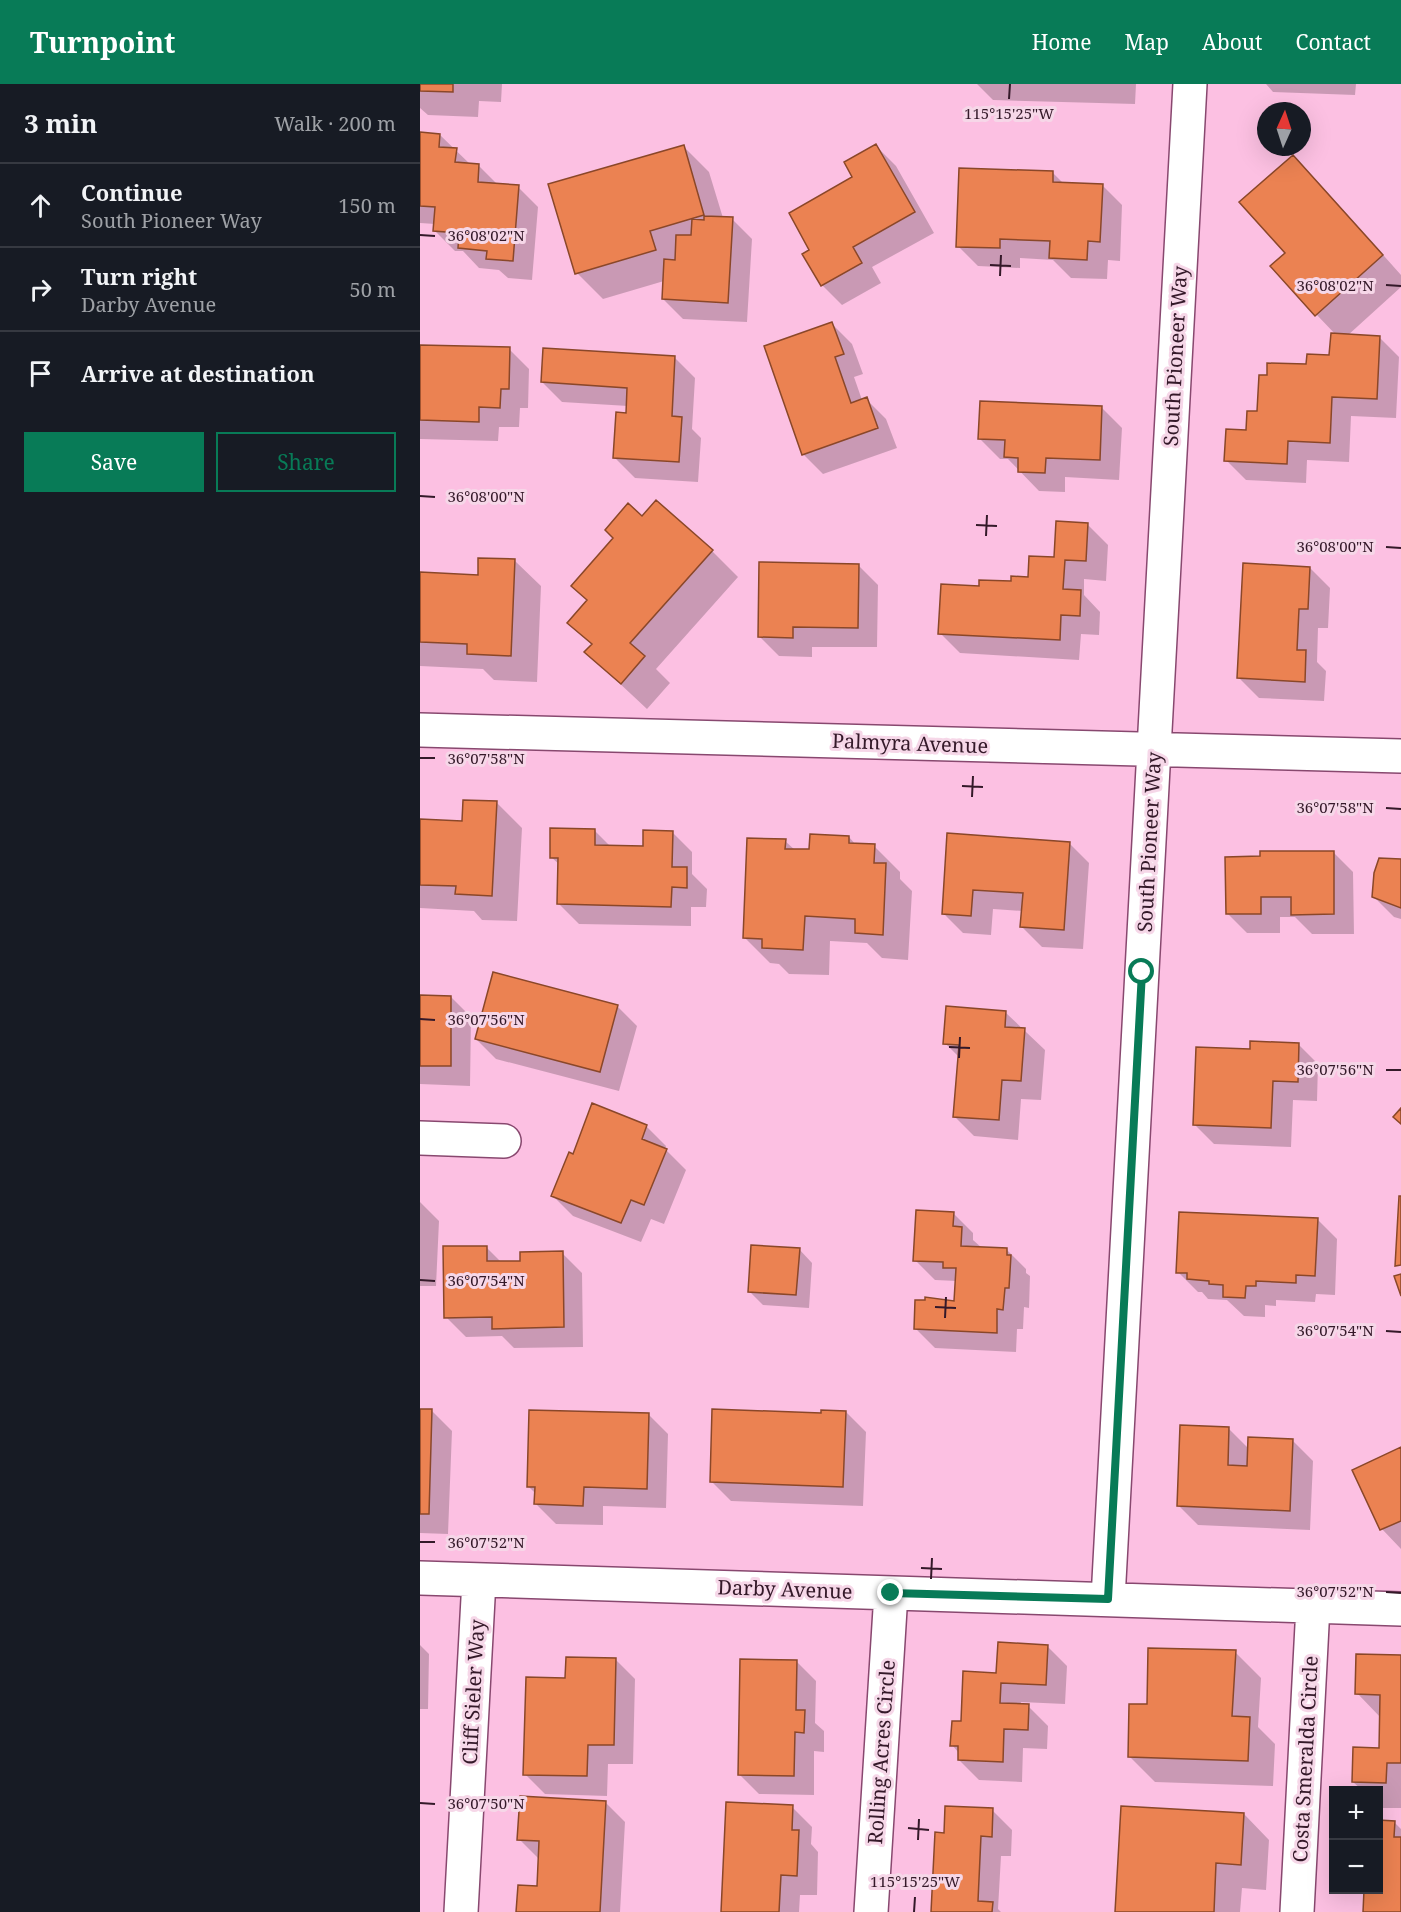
<!DOCTYPE html>
<meta charset="utf-8">
<style>
:root{--surface:#171b24;--page:#20242c;--text:#f1f3f6;--muted:#9ea1a6;--line:#363941;--accent:#087b57}
body{margin:0;font-family:"Noto Serif",serif;background:var(--page);color:var(--text)}
.controls{position:absolute;right:18px;bottom:18px;display:grid;overflow:hidden;border-radius:0px;box-shadow:0 6px 24px #0002}
.controls button{width:54px;height:54px;display:grid;place-items:center;padding:0;border:0;border-bottom:2px solid var(--line);background:var(--surface);color:var(--text);font:30px sans-serif}
.compass{position:absolute;left:837px;top:18px;width:54px;height:54px;border-radius:50%;background:var(--surface);box-shadow:0 6px 24px #0002;rotate:3deg}
.stop{position:absolute;width:18px;height:18px;margin:-14px;border:4px solid #087b57;border-radius:50%;background:#fff}
.stop.end{background:#087b57;border-color:#fff;box-shadow:0 2px 6px #0008}
.list{margin:0;padding:0;list-style:none}
h2{display:flex;justify-content:space-between;align-items:center;height:78px;margin:0;padding:0 24px;font-size:26px}
h2 small{font-size:20px;font-weight:400;color:var(--muted)}
.list li{display:grid;grid-template-columns:39px 1fr auto;gap:18px;align-items:center;box-sizing:border-box;height:84px;padding:0 24px;border-top:2px solid var(--line)}
.list b{display:block;font-size:22px;white-space:nowrap}
.list p{margin:0;font-size:20px;white-space:nowrap;color:var(--muted)}
.list em{font-size:20px;font-style:normal;color:var(--muted)}
.actions{display:flex;gap:12px;padding:18px 24px}
.actions a{flex:1;padding:14px 0;border:2px solid var(--accent);border-radius:0px;text-align:center;font-size:21px;color:var(--accent)}
.actions .main{background:var(--accent);color:#fff}
.icon{flex:none;width:33px;height:33px;fill:none;stroke:currentColor;stroke-width:2;stroke-linecap:round;stroke-linejoin:round}
.map{position:relative;flex:none;width:981px;height:1828px;overflow:hidden}
header{display:flex;align-items:center;gap:36px;box-sizing:border-box;height:84px;padding:0 30px;background:var(--accent);color:#fff}
header strong{font-size:28px}
nav{display:flex;gap:33px;margin-inline-start:auto;font-size:21px}
main{display:flex}
aside{flex:1;background:var(--surface)}
.map>svg:first-child{display:block}
</style>
<header>
<strong>Turnpoint</strong>
<nav><a>Home</a><a>Map</a><a>About</a><a>Contact</a></nav>
</header>
<main>
<aside>
<h2>3 min<small>Walk · 200 m</small></h2>
<ul class="list">
<li><svg class="icon" aria-label="ahead" viewBox="0 0 24 24"><path d="M12 20V5M6 11l6-6 6 6"/></svg><div><b>Continue</b><p>South Pioneer Way</p></div><em>150 m</em></li>
<li><svg class="icon" aria-label="right" viewBox="0 0 24 24"><path d="M7 20v-9h11M14 6l5 5-5 5"/></svg><div><b>Turn right</b><p>Darby Avenue</p></div><em>50 m</em></li>
<li><svg class="icon" aria-label="arrive" viewBox="0 0 24 24"><path d="M6 21V4h12l-3 4 3 4H6"/></svg><div><b>Arrive at destination</b></div></li>
</ul>
<div class="actions"><a class="main">Save</a><a>Share</a></div>
</aside>
<div class="map">
<svg width="981" height="1828" viewBox="0 0 981 1828">
<rect width="100%" height="100%" fill="#fcc0e2"/>
<path fill="#0003" d="M 0,0 L 82,0 L 81,18 L 59,17 L 58,33 L 8,31 L 0,24 Z
M 557,0 L 716,0 L 715,20 L 573,16 Z
M 846,0 L 936,0 L 935,11 L 853,8 Z
M 0,49 L 20,51 L 51,81 L 58,81 L 78,101 L 98,103 L 118,123 L 112,196 L 88,194 L 79,186 L 59,184 L 43,167 L 35,167 L 15,147 L 15,140 L 0,139 Z
M 263,62 L 289,88 L 303,134 L 312,135 L 332,155 L 327,238 L 263,235 L 243,215 L 244,197 L 183,215 L 157,189 Z
M 456,62 L 476,82 L 514,149 L 452,183 L 461,199 L 422,221 L 402,201 L 392,166 L 434,94 Z
M 873,73 L 899,99 L 981,191 L 981,203 L 927,252 L 959,253 L 979,273 L 976,334 L 931,332 L 929,378 L 887,376 L 886,399 L 826,396 L 806,376 L 828,348 L 838,329 L 848,293 L 888,282 L 911,273 L 916,251 L 896,230 L 867,169 Z
M 633,89 L 644,100 L 682,101 L 702,121 L 700,177 L 688,176 L 687,195 L 651,194 L 633,176 L 600,174 L 600,184 L 558,182 L 538,162 Z
M 412,240 L 432,260 L 443,290 L 434,293 L 442,316 L 446,315 L 466,335 L 477,364 L 403,390 L 383,370 Z
M 0,262 L 89,265 L 109,285 L 108,324 L 100,324 L 99,343 L 79,343 L 78,357 L 0,355 Z
M 255,274 L 275,294 L 272,345 L 281,354 L 278,398 L 215,394 L 195,374 L 207,331 L 208,322 L 142,318 L 122,298 Z
M 682,324 L 702,344 L 699,396 L 645,393 L 645,408 L 619,407 L 588,375 L 580,375 L 560,355 Z
M 223,434 L 292,467 L 318,493 L 236,585 L 250,599 L 227,625 L 166,568 L 172,561 L 149,539 L 168,517 Z
M 668,441 L 688,461 L 686,497 L 664,495 L 664,511 L 680,528 L 679,551 L 661,550 L 659,576 L 540,569 L 520,549 L 560,504 L 593,499 L 609,494 L 635,475 Z
M 95,477 L 121,502 L 117,598 L 74,596 L 63,585 L 0,582 L 0,490 L 59,492 Z
M 438,481 L 458,501 L 457,563 L 392,563 L 392,573 L 359,572 L 339,552 Z
M 890,484 L 910,504 L 908,544 L 898,544 L 897,578 L 906,587 L 904,617 L 839,614 L 819,594 Z
M 76,718 L 102,744 L 97,837 L 62,836 L 54,827 L 0,824 L 0,736 L 43,739 Z
M 175,747 L 191,763 L 225,764 L 252,748 L 272,768 L 272,790 L 287,805 L 286,823 L 271,823 L 271,842 L 159,840 L 139,820 L 140,781 L 131,773 Z
M 529,751 L 649,759 L 669,779 L 663,865 L 622,863 L 602,843 L 603,827 L 573,825 L 571,851 L 543,849 L 523,829 Z
M 429,753 L 436,761 L 454,762 L 480,788 L 480,795 L 492,807 L 488,876 L 462,874 L 447,859 L 410,857 L 409,891 L 369,890 L 359,880 L 350,879 L 324,853 L 365,757 L 375,766 L 391,767 Z
M 913,768 L 933,788 L 934,850 L 892,850 L 875,833 L 860,833 L 860,849 L 827,849 L 807,829 Z
M 981,776 L 981,835 L 974,833 L 954,813 Z
M 0,913 L 31,913 L 51,933 L 50,1002 L 0,1000 Z
M 197,922 L 217,942 L 199,1007 L 76,975 L 56,955 Z
M 585,928 L 625,966 L 621,1016 L 601,1015 L 598,1056 L 554,1052 L 534,1032 L 539,973 L 525,959 Z
M 878,960 L 898,980 L 897,1017 L 873,1016 L 871,1063 L 794,1060 L 774,1040 L 831,967 Z
M 226,1042 L 246,1062 L 245,1065 L 266,1086 L 244,1140 L 231,1135 L 221,1158 L 153,1132 L 133,1112 L 154,1071 Z
M 0,1118 L 19,1137 L 16,1202 L 0,1202 Z
M 533,1129 L 553,1149 L 553,1156 L 562,1164 L 586,1165 L 606,1185 L 606,1189 L 610,1192 L 609,1224 L 604,1223 L 603,1245 L 597,1245 L 596,1268 L 515,1264 L 495,1244 L 506,1218 L 536,1218 L 537,1197 L 515,1196 L 495,1176 Z
M 897,1135 L 917,1155 L 915,1211 L 896,1210 L 895,1218 L 856,1216 L 856,1222 L 845,1221 L 845,1233 L 824,1232 L 807,1216 L 788,1215 L 782,1208 L 778,1208 L 758,1188 Z
M 66,1163 L 82,1179 L 101,1178 L 142,1169 L 162,1189 L 163,1263 L 94,1264 L 82,1252 L 46,1253 L 26,1233 Z
M 379,1165 L 392,1179 L 389,1224 L 343,1221 L 330,1208 Z
M 0,1326 L 12,1327 L 32,1347 L 28,1450 L 0,1449 Z
M 426,1328 L 446,1348 L 443,1422 L 311,1417 L 291,1397 Z
M 228,1330 L 248,1350 L 246,1424 L 183,1422 L 183,1441 L 136,1440 L 116,1420 L 116,1410 L 108,1402 Z
M 809,1345 L 829,1365 L 873,1357 L 893,1377 L 890,1446 L 778,1441 L 758,1421 Z
M 981,1366 L 981,1465 L 962,1445 L 934,1387 Z
M 0,1561 L 9,1570 L 8,1625 L 0,1625 Z
M 627,1562 L 647,1582 L 645,1620 L 601,1618 L 600,1622 L 608,1622 L 628,1642 L 627,1665 L 603,1664 L 602,1698 L 559,1696 L 539,1676 L 539,1669 L 532,1661 L 542,1638 L 578,1590 Z
M 815,1568 L 841,1594 L 838,1643 L 855,1660 L 853,1702 L 735,1698 L 709,1672 L 728,1622 Z
M 981,1573 L 981,1724 L 959,1724 L 958,1706 L 942,1706 L 933,1698 L 960,1665 L 961,1634 L 937,1609 Z
M 195,1575 L 215,1595 L 213,1680 L 188,1680 L 187,1712 L 125,1710 L 105,1690 L 147,1595 Z
M 376,1577 L 396,1597 L 395,1639 L 404,1647 L 404,1668 L 394,1667 L 394,1711 L 339,1710 L 319,1690 Z
M 185,1718 L 205,1738 L 200,1828 L 98,1828 L 119,1803 L 119,1775 L 99,1755 Z
M 372,1723 L 392,1743 L 391,1760 L 398,1768 L 397,1811 L 380,1811 L 379,1828 L 302,1828 Z
M 572,1726 L 592,1746 L 591,1772 L 581,1772 L 578,1825 L 581,1828 L 513,1828 L 525,1750 Z
M 824,1730 L 849,1756 L 846,1806 L 822,1804 L 820,1828 L 697,1828 Z
M 974,1738 L 981,1745 L 981,1828 L 944,1828 L 945,1806 L 958,1806 Z"/>
<path fill="#eb8252" stroke="#8a4729" stroke-width="1.5" d="M 0,0 L 33,0 L 33,8 L 0,7 Z
M 0,48 L 20,50 L 19,63 L 37,64 L 35,78 L 59,80 L 58,98 L 99,101 L 93,177 L 66,175 L 67,167 L 38,164 L 39,149 L 13,147 L 15,123 L 0,122 Z
M 456,60 L 495,128 L 433,163 L 442,179 L 401,202 L 382,170 L 389,166 L 369,129 L 432,93 L 424,78 Z
M 264,61 L 284,131 L 230,147 L 236,166 L 155,190 L 128,100 Z
M 873,71 L 963,171 L 895,232 L 850,182 L 865,169 L 819,118 Z
M 539,84 L 633,87 L 633,98 L 683,100 L 680,158 L 668,157 L 667,176 L 629,174 L 630,157 L 580,155 L 580,164 L 536,163 Z
M 284,132 L 313,133 L 308,219 L 242,215 L 244,175 L 255,176 L 256,151 L 271,151 L 272,135 L 284,136 Z
M 412,238 L 424,270 L 415,273 L 431,319 L 447,313 L 458,344 L 382,371 L 344,262 Z
M 911,249 L 960,252 L 957,315 L 912,313 L 910,359 L 868,357 L 867,380 L 804,377 L 806,345 L 826,346 L 827,327 L 837,327 L 839,291 L 847,291 L 847,279 L 886,280 L 887,270 L 909,271 Z
M 0,261 L 90,263 L 89,305 L 81,305 L 80,324 L 59,323 L 59,338 L 0,336 Z
M 123,264 L 255,272 L 252,332 L 262,333 L 259,378 L 193,374 L 196,328 L 206,329 L 207,304 L 121,298 Z
M 560,317 L 682,322 L 680,376 L 626,374 L 625,389 L 598,388 L 598,374 L 584,373 L 585,356 L 558,355 Z
M 236,416 L 293,466 L 210,559 L 225,572 L 201,600 L 164,568 L 172,560 L 147,539 L 167,516 L 151,502 L 193,454 L 185,446 L 208,419 L 222,432 Z
M 636,437 L 668,439 L 666,477 L 645,476 L 643,505 L 661,506 L 660,532 L 641,531 L 640,556 L 518,550 L 521,500 L 559,502 L 559,496 L 591,497 L 591,492 L 608,493 L 609,472 L 634,473 Z
M 58,474 L 95,475 L 91,572 L 47,570 L 47,560 L 0,558 L 0,488 L 58,491 Z
M 339,478 L 439,480 L 438,544 L 373,543 L 373,554 L 338,553 Z
M 823,479 L 890,483 L 888,525 L 879,525 L 877,566 L 886,566 L 885,598 L 817,594 Z
M 43,716 L 77,717 L 72,812 L 35,810 L 36,802 L 0,801 L 0,735 L 42,737 Z
M 130,744 L 175,745 L 175,761 L 223,762 L 223,746 L 253,747 L 252,783 L 267,783 L 267,804 L 252,803 L 251,823 L 137,820 L 138,774 L 130,774 Z
M 527,749 L 650,758 L 644,846 L 600,843 L 603,809 L 553,806 L 551,832 L 522,830 Z
M 390,750 L 429,752 L 429,759 L 455,760 L 454,779 L 466,779 L 463,851 L 435,849 L 435,835 L 385,832 L 383,866 L 342,864 L 342,855 L 323,854 L 327,754 L 366,755 L 365,765 L 389,765 Z
M 840,767 L 914,767 L 914,830 L 871,831 L 871,813 L 841,813 L 841,830 L 806,830 L 805,773 L 840,772 Z
M 959,774 L 981,775 L 981,824 L 952,813 L 954,789 Z
M 73,888 L 198,921 L 180,988 L 55,955 Z
M 0,911 L 31,912 L 31,982 L 0,982 Z
M 526,922 L 586,927 L 585,943 L 605,944 L 601,997 L 582,996 L 579,1036 L 533,1033 L 539,961 L 523,960 Z
M 830,957 L 879,959 L 878,998 L 853,997 L 851,1044 L 773,1041 L 776,963 L 830,965 Z
M 172,1019 L 227,1041 L 222,1055 L 247,1065 L 224,1121 L 211,1116 L 201,1139 L 131,1112 L 149,1068 L 153,1070 Z
M 981,1024 L 981,1040 L 973,1033 Z
M 979,1112 L 981,1112 L 981,1181 L 975,1182 Z
M 496,1126 L 534,1128 L 533,1142 L 542,1143 L 541,1162 L 587,1164 L 587,1171 L 591,1171 L 589,1204 L 585,1204 L 583,1226 L 577,1225 L 577,1249 L 494,1245 L 495,1216 L 505,1216 L 505,1213 L 534,1217 L 536,1184 L 523,1184 L 523,1178 L 493,1177 Z
M 759,1128 L 898,1134 L 895,1192 L 876,1191 L 876,1199 L 836,1197 L 836,1202 L 826,1202 L 825,1214 L 803,1213 L 803,1201 L 789,1200 L 789,1197 L 767,1195 L 767,1189 L 756,1189 Z
M 331,1161 L 380,1164 L 376,1211 L 328,1208 Z
M 23,1162 L 67,1162 L 67,1177 L 100,1177 L 100,1168 L 143,1167 L 144,1243 L 72,1245 L 72,1233 L 24,1234 Z
M 981,1190 L 981,1212 L 974,1192 Z
M 0,1325 L 12,1325 L 9,1430 L 0,1430 Z
M 292,1325 L 401,1329 L 401,1326 L 426,1327 L 423,1403 L 290,1398 Z
M 109,1326 L 229,1329 L 227,1405 L 164,1403 L 163,1422 L 114,1420 L 115,1403 L 107,1403 Z
M 760,1341 L 809,1343 L 808,1381 L 827,1382 L 828,1353 L 873,1355 L 870,1427 L 757,1422 Z
M 981,1363 L 981,1437 L 960,1446 L 932,1386 Z
M 578,1558 L 628,1561 L 626,1601 L 581,1599 L 580,1619 L 609,1620 L 608,1646 L 584,1645 L 583,1678 L 538,1676 L 538,1662 L 530,1662 L 532,1637 L 541,1637 L 543,1587 L 576,1589 Z
M 728,1564 L 816,1566 L 812,1632 L 830,1633 L 828,1677 L 708,1673 L 709,1620 L 727,1620 Z
M 936,1570 L 981,1571 L 981,1679 L 967,1679 L 966,1699 L 932,1698 L 933,1663 L 959,1664 L 960,1611 L 935,1610 Z
M 146,1573 L 196,1574 L 194,1661 L 168,1661 L 167,1692 L 103,1691 L 106,1593 L 145,1594 Z
M 320,1575 L 377,1576 L 376,1626 L 385,1626 L 384,1649 L 375,1648 L 374,1692 L 318,1691 Z
M 100,1712 L 186,1717 L 180,1828 L 96,1828 L 98,1801 L 117,1802 L 119,1757 L 97,1756 Z
M 306,1718 L 373,1721 L 372,1746 L 379,1746 L 377,1792 L 361,1791 L 359,1828 L 301,1828 Z
M 525,1722 L 573,1724 L 572,1753 L 561,1752 L 558,1817 L 573,1818 L 572,1828 L 511,1828 L 515,1748 L 524,1749 Z
M 701,1722 L 824,1729 L 821,1781 L 796,1779 L 794,1828 L 695,1828 Z
M 958,1736 L 975,1737 L 974,1753 L 981,1753 L 981,1828 L 943,1828 L 944,1806 L 958,1806 Z"/>
<g fill="none" stroke-linecap="round" stroke-linejoin="round">
<g stroke="#88486f" stroke-width="36">
<path id="minor" d="M 0,646 L 981,672
M 0,1054 L 84,1057
M 0,1494 L 981,1525
M 688,1515 L 770,0
M 41,1828 L 59,1496
M 451,1828 L 471,1509
M 877,1828 L 893,1522"/>
</g>
<use href="#minor" stroke="#fff" stroke-width="33"/>
</g>
<g fill="none" stroke-linecap="round" stroke-linejoin="round">
<path stroke="#087b57" stroke-width="8" d="M 471,1509 L 688,1515 L 722,888"/>
</g>
<path fill="none" stroke="#341929" stroke-width="2" d="M 589,15 L 590,0M 0,151 L 15,152M 570,181 L 591,182M 580,192 L 581,171M 966,201 L 981,202M 0,412 L 15,413M 556,441 L 577,442M 566,452 L 567,431M 966,463 L 981,464M 0,674 L 15,674M 542,702 L 563,703M 552,713 L 553,692M 966,724 L 981,725M 0,935 L 15,936M 529,963 L 550,964M 539,974 L 540,953M 966,986 L 981,986M 0,1196 L 15,1197M 515,1223 L 536,1224M 525,1234 L 526,1213M 966,1247 L 981,1248M 0,1458 L 15,1458M 501,1484 L 522,1485M 511,1495 L 512,1474M 966,1508 L 981,1509M 0,1719 L 15,1720M 488,1744 L 509,1746M 498,1756 L 499,1735M 494,1828 L 495,1813"/>
<g text-anchor="middle" dominant-baseline="central" stroke-width="6" stroke-linejoin="round" paint-order="stroke">
<g font-size="20" fill="#341929" stroke="#f6d7e8">
<text transform="translate(755 272) rotate(-87)">South Pioneer Way</text>
<text transform="translate(490 659) rotate(2)">Palmyra Avenue</text>
<text transform="translate(729 758) rotate(-87)">South Pioneer Way</text>
<text transform="translate(365 1505) rotate(2)">Darby Avenue</text>
<text transform="translate(53 1608) rotate(-87)">Cliff Sieler Way</text>
<text transform="translate(461 1668) rotate(-86)">Rolling Acres Circle</text>
<text transform="translate(885 1675) rotate(-87)">Costa Smeralda Circle</text>
</g>
</g>
<g font-size="15" text-anchor="middle" fill="#341929" stroke="#f6d7e8" stroke-width="6" stroke-linejoin="round" paint-order="stroke">
<text x="589" y="35">115°15'25"W</text>
<text x="66" y="157">36°08'02"N</text>
<text x="915" y="207">36°08'02"N</text>
<text x="66" y="418">36°08'00"N</text>
<text x="915" y="468">36°08'00"N</text>
<text x="66" y="680">36°07'58"N</text>
<text x="915" y="729">36°07'58"N</text>
<text x="66" y="941">36°07'56"N</text>
<text x="915" y="991">36°07'56"N</text>
<text x="66" y="1202">36°07'54"N</text>
<text x="915" y="1252">36°07'54"N</text>
<text x="66" y="1464">36°07'52"N</text>
<text x="915" y="1513">36°07'52"N</text>
<text x="66" y="1725">36°07'50"N</text>
<text x="495" y="1803">115°15'25"W</text>
</g>
</svg>
<div class="controls">
<button>+</button>
<button>−</button>
</div>
<svg class="compass" viewBox="-18 -18 36 36"><path d="M0-13l5 13h-10z" fill="#e53935"/><path d="M0 13l5-13h-10z" fill="#9ea1a6"/></svg>
<div class="stop" style="left:722px;top:888px"></div>
<div class="stop end" style="left:471px;top:1509px"></div>
</div>
</main>
